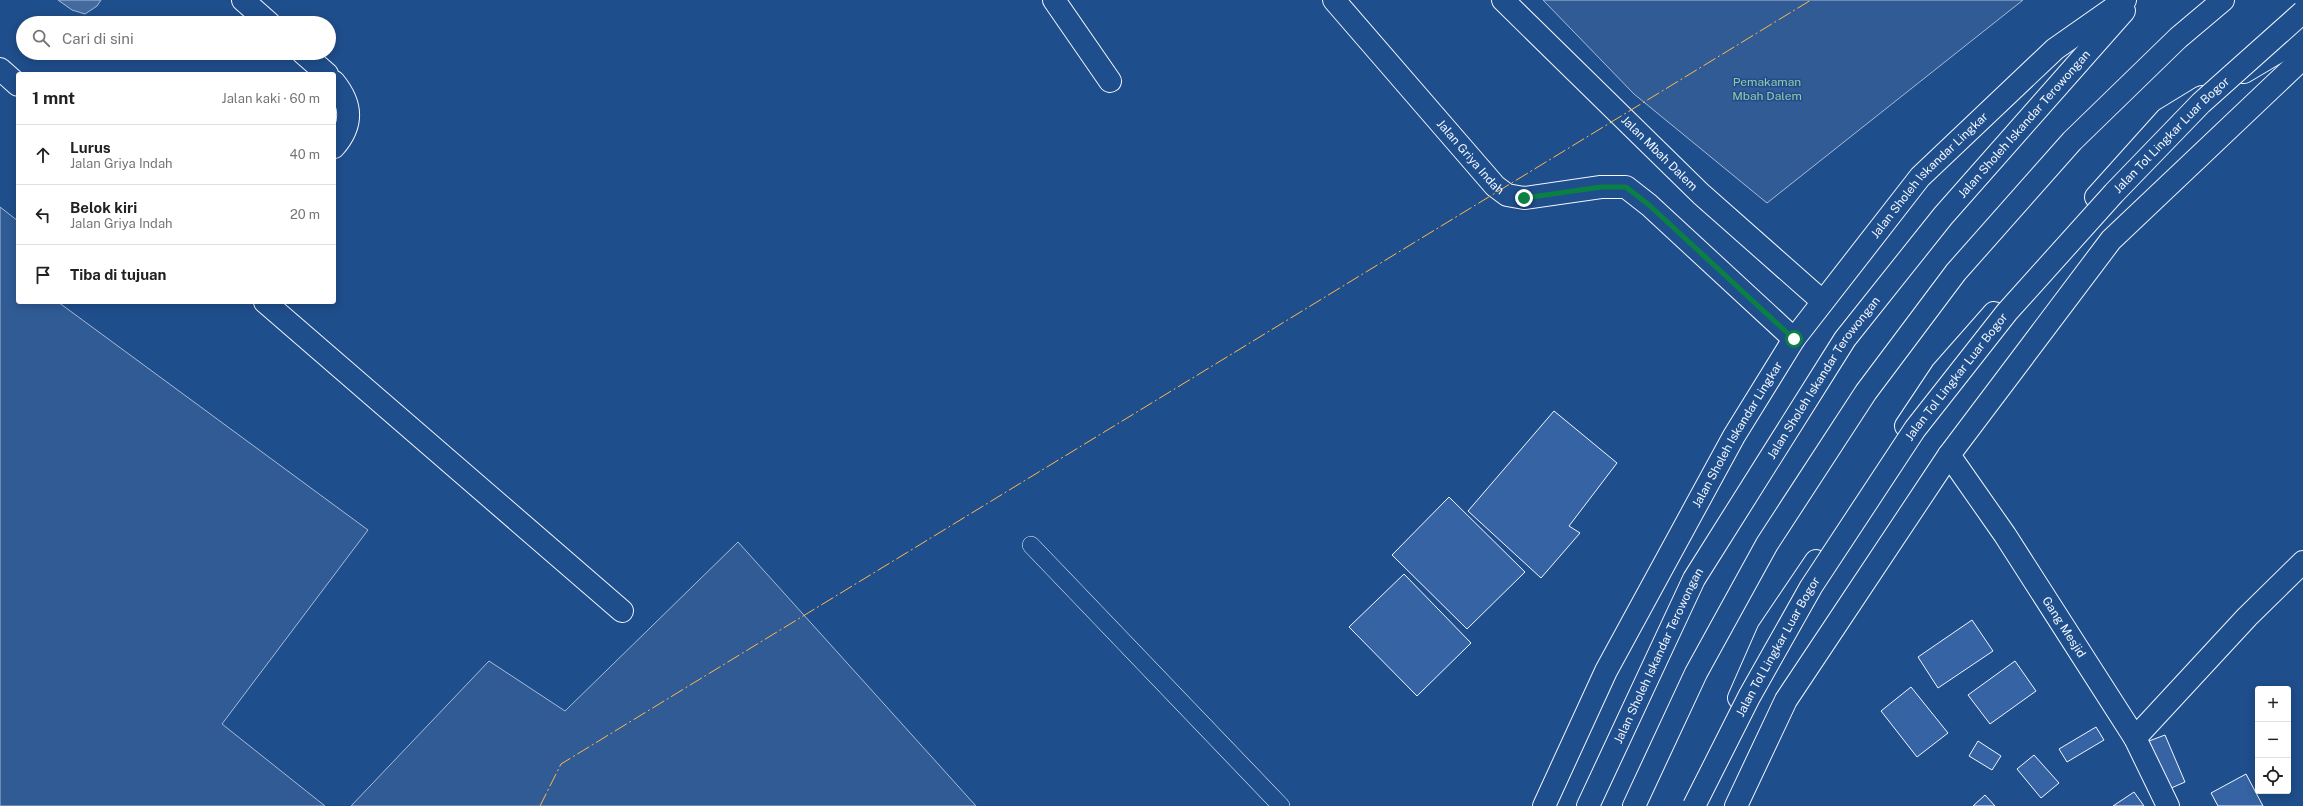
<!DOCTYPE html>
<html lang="id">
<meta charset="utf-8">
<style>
:root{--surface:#fff;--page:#f2f2f2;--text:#222;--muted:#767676;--line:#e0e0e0}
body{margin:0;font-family:"Public Sans",sans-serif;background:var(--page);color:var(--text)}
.controls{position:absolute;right:12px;bottom:12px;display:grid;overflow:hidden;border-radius:4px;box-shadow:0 2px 10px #0003}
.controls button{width:36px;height:36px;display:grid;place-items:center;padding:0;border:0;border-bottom:1px solid var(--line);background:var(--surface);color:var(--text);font:20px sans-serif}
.stop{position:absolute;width:12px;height:12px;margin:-9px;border:3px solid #0b8043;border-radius:50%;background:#fff}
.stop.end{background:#0b8043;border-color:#fff;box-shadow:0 1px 4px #0008}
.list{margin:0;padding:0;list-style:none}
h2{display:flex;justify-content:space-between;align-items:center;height:52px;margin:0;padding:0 16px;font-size:17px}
h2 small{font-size:13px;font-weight:400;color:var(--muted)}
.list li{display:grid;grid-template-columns:26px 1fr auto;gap:12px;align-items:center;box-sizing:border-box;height:60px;padding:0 16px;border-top:1px solid var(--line)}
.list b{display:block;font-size:15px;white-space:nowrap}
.list p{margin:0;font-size:13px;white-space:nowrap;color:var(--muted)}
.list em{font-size:13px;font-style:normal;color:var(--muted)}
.icon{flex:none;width:22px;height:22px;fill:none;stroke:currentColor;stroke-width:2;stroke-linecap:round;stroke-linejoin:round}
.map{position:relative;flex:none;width:2303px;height:806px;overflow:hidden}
.search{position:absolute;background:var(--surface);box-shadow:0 2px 10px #0003;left:16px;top:16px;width:320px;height:44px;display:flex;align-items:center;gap:10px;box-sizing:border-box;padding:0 14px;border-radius:22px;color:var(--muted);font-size:15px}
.panel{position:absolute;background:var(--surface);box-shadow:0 2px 10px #0003;left:16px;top:72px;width:320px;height:232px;border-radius:4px}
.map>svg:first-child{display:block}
</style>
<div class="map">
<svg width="2303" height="806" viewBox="0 0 2303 806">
<rect width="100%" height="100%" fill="#1f4e8c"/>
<path fill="#305b95" stroke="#a8bbd7" d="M 1543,0 L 2023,0 L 1767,203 L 1634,94 Z
M 0,207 L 18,221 L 18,302 L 58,302 L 368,530 L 222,724 L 325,806 L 0,806 Z
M 738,542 L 976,806 L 351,806 L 489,661 L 565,711 Z"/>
<path fill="#446ba0" stroke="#a8bbd7" d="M 58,0 L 101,0 L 97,6 L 85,14 L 72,10 Z"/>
<path fill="#3563a3" stroke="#f2f6ff" d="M 1554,411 L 1617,463 L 1569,526 L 1580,533 L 1541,578 L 1468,511 Z
M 1449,497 L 1525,572 L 1467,629 L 1392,555 Z
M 1404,574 L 1471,643 L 1417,696 L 1349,627 Z
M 1972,620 L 1993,651 L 1938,688 L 1918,657 Z
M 2015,661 L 2036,691 L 1990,724 L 1968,695 Z
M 1911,687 L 1948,733 L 1917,757 L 1881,711 Z
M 2096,727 L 2104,740 L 2067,762 L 2059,749 Z
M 2165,735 L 2185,782 L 2169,789 L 2149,741 Z
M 1978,741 L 2001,756 L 1992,770 L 1969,756 Z
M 2034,755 L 2059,783 L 2041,798 L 2017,769 Z
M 2246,774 L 2263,806 L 2218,806 L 2211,793 Z
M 2134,792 L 2144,806 L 2113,806 Z
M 1985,795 L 1995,806 L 1973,806 Z"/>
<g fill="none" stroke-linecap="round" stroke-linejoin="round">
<g stroke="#f2f6ff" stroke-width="18">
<path id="service" d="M 1031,545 L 1281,806"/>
</g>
<g stroke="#f2f6ff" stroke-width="24">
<g id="minor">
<path d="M 243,0 L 269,23"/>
<path d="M 1054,0 L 1110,81"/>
<path id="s1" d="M 1334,0 L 1495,186 L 1507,195 L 1524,198 L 1601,187 L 1626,187 L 1649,205 L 1794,339"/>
<path id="s2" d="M 1503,0 L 1701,194 L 1822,301"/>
<path d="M 303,53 L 327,74"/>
<path d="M 0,69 L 18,85"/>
<path d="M 334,82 C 352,104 354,124 334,147"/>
<path d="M 265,302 L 622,611"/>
<path id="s3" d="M 1949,455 L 2005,535 L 2135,738 L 2168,806"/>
<path d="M 2135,738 L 2247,617 L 2303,562"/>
</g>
</g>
<g stroke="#f2f6ff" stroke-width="24">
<g id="trunk">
<path d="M 2244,72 L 2303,37"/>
<path d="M 2096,197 L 2166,119 L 2202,97"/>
<path d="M 1906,426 L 1942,372 L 1994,313"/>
<path d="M 1739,698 L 1768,632 L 1816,561"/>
<path id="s4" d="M 1544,806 L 1606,671 L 1734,436 L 1794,339 L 1920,177 L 2055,49 L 2125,0"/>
<path id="s5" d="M 1588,806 L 1694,579 L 1845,339 L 1943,216 L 2124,11"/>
<path d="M 1736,806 L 1786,700 L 1949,455 L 2111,240 L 2303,58"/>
</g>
</g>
<g stroke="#f2f6ff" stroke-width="24">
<path id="motorway" d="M 1634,806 L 1696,673 L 1767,544 L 1866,392 L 1956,272 L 2072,141 L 2178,38 L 2223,0"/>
</g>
<use href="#service" stroke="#1f4e8c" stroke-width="17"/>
<use href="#minor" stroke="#1f4e8c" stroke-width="22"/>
<use href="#trunk" stroke="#1f4e8c" stroke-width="22"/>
<use href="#motorway" stroke="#1f4e8c" stroke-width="22"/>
<g stroke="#f2f6ff" stroke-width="24" stroke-linecap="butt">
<g id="motorway-bridge">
<path id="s6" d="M 1694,806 L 1749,697 L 1811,587 L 1915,429 L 2007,312 L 2114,193 L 2201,103 L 2303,12"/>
</g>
</g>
<use href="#motorway-bridge" stroke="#1f4e8c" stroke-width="22"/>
<path stroke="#ffb74d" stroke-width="1" stroke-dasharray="14 3 2 3" stroke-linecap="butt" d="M 540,806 L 561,764 L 1811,0"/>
</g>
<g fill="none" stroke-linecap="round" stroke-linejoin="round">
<path stroke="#0b8043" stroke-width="5" d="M 1524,198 L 1601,187 L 1626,187 L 1649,205 L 1794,339"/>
</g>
<g text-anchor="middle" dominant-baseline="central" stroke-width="3" stroke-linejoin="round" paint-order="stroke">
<g font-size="12" fill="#97c8a6" stroke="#1f4e8c">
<text x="1767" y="82">Pemakaman<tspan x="1767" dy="14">Mbah Dalem</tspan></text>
</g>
<g font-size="12" fill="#f2f6ff" stroke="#1f4e8c">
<text stroke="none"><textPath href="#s5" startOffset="814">Jalan Sholeh Iskandar Terowongan</textPath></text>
<text stroke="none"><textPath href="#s6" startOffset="828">Jalan Tol Lingkar Luar Bogor</textPath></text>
<text stroke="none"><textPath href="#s2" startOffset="219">Jalan Mbah Dalem</textPath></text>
<text stroke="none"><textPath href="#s1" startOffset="208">Jalan Griya Indah</textPath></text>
<text stroke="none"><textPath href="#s4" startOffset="743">Jalan Sholeh Iskandar Lingkar</textPath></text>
<text stroke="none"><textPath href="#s6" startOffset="504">Jalan Tol Lingkar Luar Bogor</textPath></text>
<text stroke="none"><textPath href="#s5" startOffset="490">Jalan Sholeh Iskandar Terowongan</textPath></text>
<text stroke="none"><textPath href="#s4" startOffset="419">Jalan Sholeh Iskandar Lingkar</textPath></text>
<text stroke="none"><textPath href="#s3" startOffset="207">Gang Mesjid</textPath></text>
<text stroke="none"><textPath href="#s6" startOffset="180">Jalan Tol Lingkar Luar Bogor</textPath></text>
<text stroke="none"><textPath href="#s5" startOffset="166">Jalan Sholeh Iskandar Terowongan</textPath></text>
</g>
</g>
</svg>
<div class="controls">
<button>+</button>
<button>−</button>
<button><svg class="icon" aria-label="locate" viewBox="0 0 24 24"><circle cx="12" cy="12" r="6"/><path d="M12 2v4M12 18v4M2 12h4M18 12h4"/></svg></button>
</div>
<div class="stop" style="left:1794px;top:339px"></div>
<div class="stop end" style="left:1524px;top:198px"></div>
<div class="search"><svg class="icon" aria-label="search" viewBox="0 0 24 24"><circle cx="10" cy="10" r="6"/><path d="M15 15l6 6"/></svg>Cari di sini</div>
<section class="panel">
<h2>1 mnt<small>Jalan kaki · 60 m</small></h2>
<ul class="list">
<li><svg class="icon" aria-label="ahead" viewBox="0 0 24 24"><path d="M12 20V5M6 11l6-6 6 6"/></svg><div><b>Lurus</b><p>Jalan Griya Indah</p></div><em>40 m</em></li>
<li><svg class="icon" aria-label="left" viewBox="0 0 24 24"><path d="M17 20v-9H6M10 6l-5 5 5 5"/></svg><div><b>Belok kiri</b><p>Jalan Griya Indah</p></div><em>20 m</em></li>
<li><svg class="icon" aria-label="arrive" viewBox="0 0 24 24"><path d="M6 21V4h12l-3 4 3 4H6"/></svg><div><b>Tiba di tujuan</b></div></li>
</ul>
</section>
</div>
